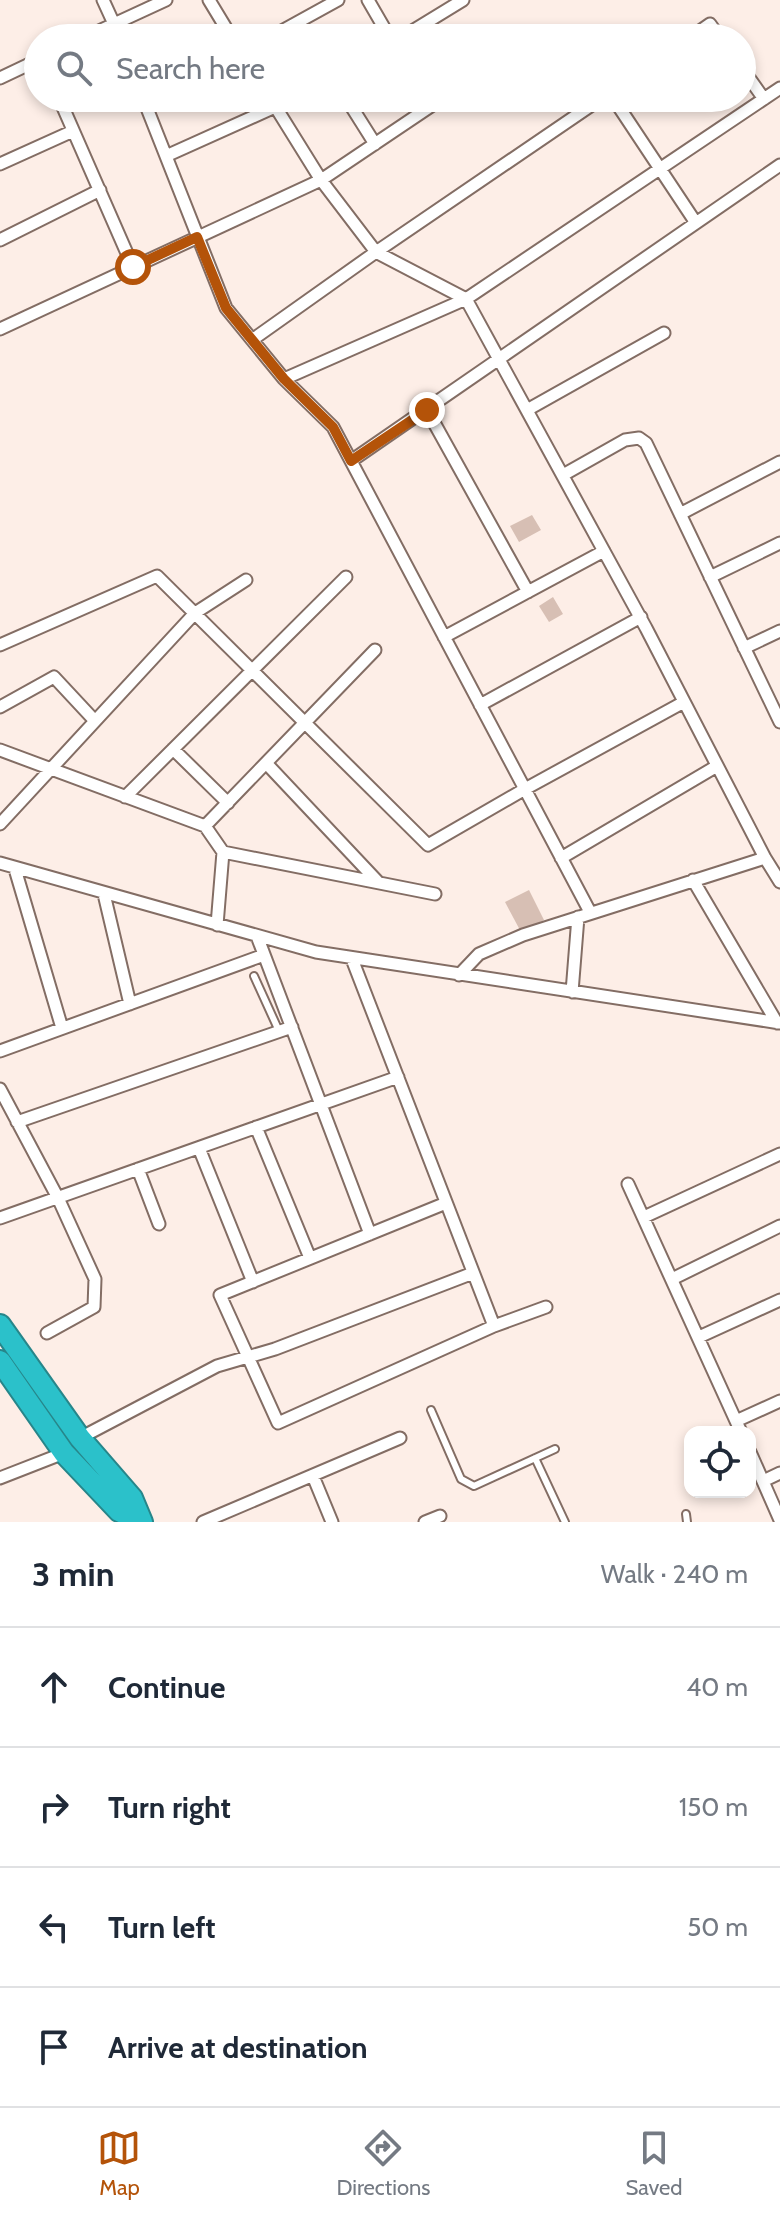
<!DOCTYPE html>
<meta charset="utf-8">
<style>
:root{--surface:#fff;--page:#f2f2f3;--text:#1f2937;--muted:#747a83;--line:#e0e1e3;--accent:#b45309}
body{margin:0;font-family:Cabin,sans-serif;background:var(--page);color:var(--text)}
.controls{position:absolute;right:24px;bottom:24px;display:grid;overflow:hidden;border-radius:16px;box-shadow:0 4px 12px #0003}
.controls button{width:72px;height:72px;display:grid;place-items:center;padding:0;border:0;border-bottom:2px solid var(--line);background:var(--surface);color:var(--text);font:40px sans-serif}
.stop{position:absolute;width:24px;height:24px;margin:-18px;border:6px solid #b45309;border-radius:50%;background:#fff}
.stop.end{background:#b45309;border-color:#fff;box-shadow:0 2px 8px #0008}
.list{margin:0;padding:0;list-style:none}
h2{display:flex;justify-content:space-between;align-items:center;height:104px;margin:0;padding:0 32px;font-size:34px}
h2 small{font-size:26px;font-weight:400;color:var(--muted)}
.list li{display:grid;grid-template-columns:52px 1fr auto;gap:24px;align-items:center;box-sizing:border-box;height:120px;padding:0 32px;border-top:2px solid var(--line)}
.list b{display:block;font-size:30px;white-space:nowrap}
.list em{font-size:26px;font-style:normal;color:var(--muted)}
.icon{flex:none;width:44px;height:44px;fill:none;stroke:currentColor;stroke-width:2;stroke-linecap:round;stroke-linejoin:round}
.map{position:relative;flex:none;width:780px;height:1522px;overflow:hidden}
.search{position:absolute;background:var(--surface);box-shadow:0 4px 12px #0003;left:24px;right:24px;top:24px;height:88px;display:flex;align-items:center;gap:20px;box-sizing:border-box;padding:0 28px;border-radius:44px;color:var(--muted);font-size:30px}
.sheet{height:584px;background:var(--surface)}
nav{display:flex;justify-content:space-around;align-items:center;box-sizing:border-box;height:112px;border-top:2px solid var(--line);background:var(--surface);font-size:22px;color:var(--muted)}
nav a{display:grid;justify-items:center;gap:4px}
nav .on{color:var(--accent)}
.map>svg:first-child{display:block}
</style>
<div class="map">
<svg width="780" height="1522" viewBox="0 0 780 1522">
<rect width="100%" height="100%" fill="#fdeee7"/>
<path fill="#d7bfb4" d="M 532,515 L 541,530 L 519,542 L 510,526 Z
M 553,597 L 563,614 L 549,622 L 539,606 Z
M 529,890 L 544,920 L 521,932 L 505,902 Z"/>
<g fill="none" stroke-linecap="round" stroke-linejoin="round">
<g stroke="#836d64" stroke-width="10">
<path id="lane" d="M 254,976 L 279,1031
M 431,1410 L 461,1479 L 474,1486 L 555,1449
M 535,1458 L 565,1522
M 686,1514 L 687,1522"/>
</g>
<g stroke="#836d64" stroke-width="15">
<path id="street" d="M 103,0 L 114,24 L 166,0
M 209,0 L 232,38
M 368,0 L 390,38
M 299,22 L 309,38
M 84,38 L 114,24 L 120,38
M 269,38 L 338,0
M 401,38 L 463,0
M 690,38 L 710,24 L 720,38
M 742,68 L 764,99
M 0,78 L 38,60
M 59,98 L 133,267
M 143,98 L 226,308 L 284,379 L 333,427 L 590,912
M 270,98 L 321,180 L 376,252 L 466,299 L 646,628 L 765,858 L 780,882
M 346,98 L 375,144
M 613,98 L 696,223
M 166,156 L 275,107
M 0,164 L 73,131
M 0,240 L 100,190
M 0,329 L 321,180 L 443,98
M 252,340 L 376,252 L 602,98
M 284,379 L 466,299 L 780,88
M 427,410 L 528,592
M 527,410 L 664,333
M 351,461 L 780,165
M 563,475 L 625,440 L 639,438 L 646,443 L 780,722
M 680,514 L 780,462
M 710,577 L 780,543
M 444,637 L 604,551
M 0,645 L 157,576 L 428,845 L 525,789 L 684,702
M 744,648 L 780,631
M 480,705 L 641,617
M 0,707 L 54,677 L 95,721
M 173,749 L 228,803
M 0,750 L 205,826 L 223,852 L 217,925
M 266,763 L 378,882
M 125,797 L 346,577
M 0,824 L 195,613 L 246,580
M 205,826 L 375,650
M 223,852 L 435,894
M 561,858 L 717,766
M 0,863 L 316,952 L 780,1023
M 15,869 L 62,1028
M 693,880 L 777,1023
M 104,894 L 130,1004
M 257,936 L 370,1234
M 352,959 L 494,1326 L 546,1307
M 459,975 L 479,954 L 523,935 L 765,858
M 572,992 L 578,917
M 0,1051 L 264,955
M 0,1089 L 58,1198 L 95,1279 L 94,1307 L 47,1333
M 17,1122 L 292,1027
M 256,1127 L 310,1258
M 199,1148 L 253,1282
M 138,1169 L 159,1224
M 628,1184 L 741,1432
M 446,1203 L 220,1295 L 278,1423 L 494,1326
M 644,1217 L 780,1154
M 0,1218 L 398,1077
M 672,1279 L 780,1226
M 699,1337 L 780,1300
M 736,1421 L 780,1401
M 80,1438 L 217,1366 L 275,1349 L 473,1273
M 750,1452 L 780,1520
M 313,1476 L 332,1522
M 0,1478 L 64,1453
M 763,1481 L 780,1473
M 203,1522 L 400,1438
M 425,1522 L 440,1516"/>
</g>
<g stroke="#27868a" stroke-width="24">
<path id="highway" d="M 0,1325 L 80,1438 L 132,1498 L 142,1522
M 0,1361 L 64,1453 L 119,1511 L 141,1522"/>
</g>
<use href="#lane" stroke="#fff" stroke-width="6"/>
<use href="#street" stroke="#fff" stroke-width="11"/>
<use href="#highway" stroke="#2bc1ca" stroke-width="20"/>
</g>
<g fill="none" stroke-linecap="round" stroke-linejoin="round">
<path stroke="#b45309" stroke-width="10" d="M 133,267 L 197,237 L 226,308 L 284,379 L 333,427 L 351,461 L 427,410"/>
</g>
</svg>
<div class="controls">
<button><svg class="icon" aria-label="locate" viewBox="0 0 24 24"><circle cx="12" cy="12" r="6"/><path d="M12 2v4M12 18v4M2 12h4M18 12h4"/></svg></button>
</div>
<div class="stop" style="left:133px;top:267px"></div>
<div class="stop end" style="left:427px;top:410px"></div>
<div class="search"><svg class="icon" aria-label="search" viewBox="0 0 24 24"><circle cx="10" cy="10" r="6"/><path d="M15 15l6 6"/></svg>Search here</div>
</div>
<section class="sheet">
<h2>3 min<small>Walk · 240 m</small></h2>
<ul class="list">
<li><svg class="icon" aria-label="ahead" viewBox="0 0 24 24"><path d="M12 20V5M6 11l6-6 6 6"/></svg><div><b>Continue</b></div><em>40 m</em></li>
<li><svg class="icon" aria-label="right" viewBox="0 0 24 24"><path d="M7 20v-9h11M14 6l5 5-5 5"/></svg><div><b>Turn right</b></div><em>150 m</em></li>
<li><svg class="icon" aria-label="left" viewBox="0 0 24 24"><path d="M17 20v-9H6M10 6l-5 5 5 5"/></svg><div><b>Turn left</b></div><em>50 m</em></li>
<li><svg class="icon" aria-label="arrive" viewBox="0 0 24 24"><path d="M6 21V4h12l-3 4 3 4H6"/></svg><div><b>Arrive at destination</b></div></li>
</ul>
</section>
<nav>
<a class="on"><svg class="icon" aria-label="map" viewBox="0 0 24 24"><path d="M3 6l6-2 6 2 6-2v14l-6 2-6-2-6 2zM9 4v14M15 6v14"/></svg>Map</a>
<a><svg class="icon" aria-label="directions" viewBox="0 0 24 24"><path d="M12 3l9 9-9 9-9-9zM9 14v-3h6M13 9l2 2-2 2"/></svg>Directions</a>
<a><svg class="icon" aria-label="saved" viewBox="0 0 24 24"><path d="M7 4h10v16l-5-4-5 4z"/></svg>Saved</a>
</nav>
